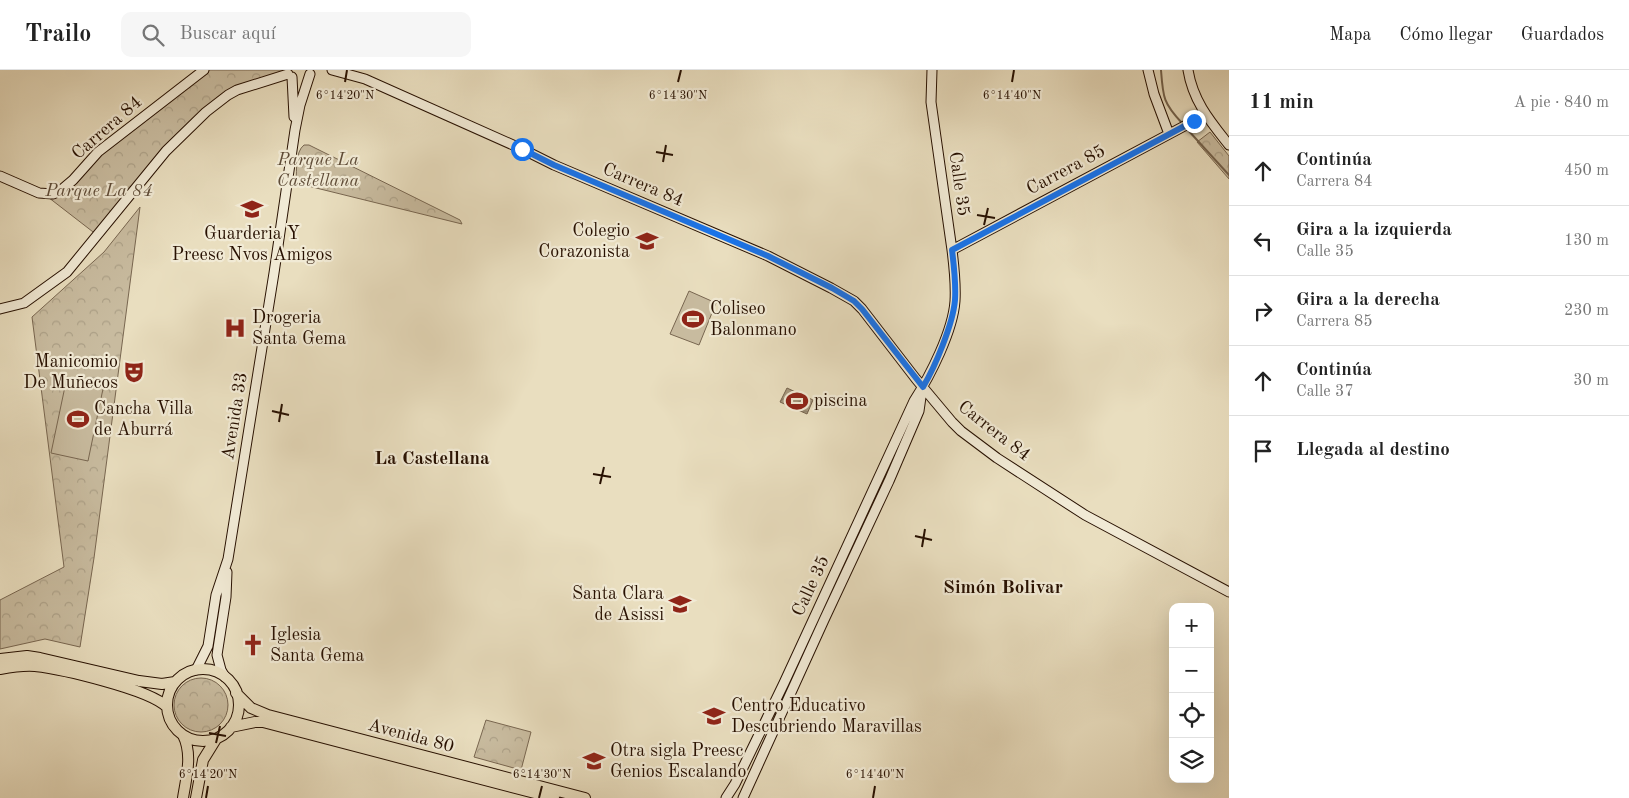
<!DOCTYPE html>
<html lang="es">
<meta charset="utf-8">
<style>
:root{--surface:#fff;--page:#f6f6f6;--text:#222;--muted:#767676;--line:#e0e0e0}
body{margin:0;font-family:"Old Standard TT",serif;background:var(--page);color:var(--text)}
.controls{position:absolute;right:15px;bottom:15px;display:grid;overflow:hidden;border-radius:10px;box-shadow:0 5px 20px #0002}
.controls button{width:45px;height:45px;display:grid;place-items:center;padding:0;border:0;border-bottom:1px solid var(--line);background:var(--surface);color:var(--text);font:25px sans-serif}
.stop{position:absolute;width:15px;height:15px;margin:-11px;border:4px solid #1a73e8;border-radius:50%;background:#fff}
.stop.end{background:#1a73e8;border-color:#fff;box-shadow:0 1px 5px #0008}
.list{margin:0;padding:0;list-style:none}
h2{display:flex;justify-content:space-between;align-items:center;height:65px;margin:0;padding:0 20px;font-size:21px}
h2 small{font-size:16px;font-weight:400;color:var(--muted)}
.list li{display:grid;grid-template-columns:32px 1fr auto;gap:15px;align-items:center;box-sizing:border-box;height:70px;padding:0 20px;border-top:1px solid var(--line)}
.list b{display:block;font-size:19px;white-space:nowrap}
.list p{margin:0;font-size:16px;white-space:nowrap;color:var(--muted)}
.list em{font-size:16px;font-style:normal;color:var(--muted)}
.icon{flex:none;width:28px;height:28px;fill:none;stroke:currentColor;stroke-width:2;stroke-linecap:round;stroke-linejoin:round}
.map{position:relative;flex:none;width:1229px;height:728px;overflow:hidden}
header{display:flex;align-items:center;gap:30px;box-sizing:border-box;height:70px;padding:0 25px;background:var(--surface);border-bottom:1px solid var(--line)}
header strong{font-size:24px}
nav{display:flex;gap:28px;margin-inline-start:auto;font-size:18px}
.search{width:350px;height:45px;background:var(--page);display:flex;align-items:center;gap:12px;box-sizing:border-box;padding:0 18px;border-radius:10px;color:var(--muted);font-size:19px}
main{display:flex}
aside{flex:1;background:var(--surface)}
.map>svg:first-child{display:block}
</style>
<header>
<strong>Trailo</strong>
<div class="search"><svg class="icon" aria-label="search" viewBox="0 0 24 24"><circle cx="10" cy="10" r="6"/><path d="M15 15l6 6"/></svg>Buscar aquí</div>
<nav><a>Mapa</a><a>Cómo llegar</a><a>Guardados</a></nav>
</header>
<main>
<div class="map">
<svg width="1229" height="728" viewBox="0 0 1229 728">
<defs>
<pattern id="forest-crowns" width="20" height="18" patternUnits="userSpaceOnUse" patternTransform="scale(1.25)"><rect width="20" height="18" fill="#c8bb9f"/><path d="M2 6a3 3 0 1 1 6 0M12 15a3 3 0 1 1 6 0" fill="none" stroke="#aca087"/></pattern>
<pattern id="water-waves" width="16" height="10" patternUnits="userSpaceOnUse" patternTransform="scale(1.25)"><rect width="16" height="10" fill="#a7987e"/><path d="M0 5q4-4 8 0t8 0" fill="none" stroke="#887b65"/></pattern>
</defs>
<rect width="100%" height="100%" fill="#e9debf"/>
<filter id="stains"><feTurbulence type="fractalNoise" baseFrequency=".004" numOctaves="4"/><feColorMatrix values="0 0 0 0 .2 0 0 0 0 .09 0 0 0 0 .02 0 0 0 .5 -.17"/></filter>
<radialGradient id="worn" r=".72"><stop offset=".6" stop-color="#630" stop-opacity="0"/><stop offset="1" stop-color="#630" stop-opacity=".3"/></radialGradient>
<path fill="url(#forest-crowns)" stroke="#786650" d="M 204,0 L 286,0 L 288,4 L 228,25 L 166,81 L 97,165 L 44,124 L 53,124 L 98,82 Z
M 1210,62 L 1229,86 L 1229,109 L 1197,72 Z
M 304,75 L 309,75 L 460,150 L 462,154 L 300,114 L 296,110 C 297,100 295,82 304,75 Z
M 140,137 L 94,488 L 80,577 L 45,569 L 0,579 L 0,530 L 64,497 L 32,247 L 104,182 Z
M174 635a27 27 0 1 1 54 0a27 27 0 1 1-54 0Z
M 486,650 L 531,662 L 521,700 L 474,687 Z"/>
<path fill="#c8bb9f" stroke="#786650" d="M 689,221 L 716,233 L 699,275 L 670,264 Z
M 67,307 L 104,314 L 88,391 L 51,383 Z"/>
<path fill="url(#water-waves)" stroke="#74624c" d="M 787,318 L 813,330 L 807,344 L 780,332 Z"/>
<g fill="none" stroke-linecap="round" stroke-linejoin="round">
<path stroke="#74624c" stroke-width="2" d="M 1161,0 C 1163,27 1163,33 1182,53
M 1187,59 L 1229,105"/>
<g stroke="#271001" stroke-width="11">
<path id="secondary" d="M 332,0 L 365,9 L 522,79 L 554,95 L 768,186 L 831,218 L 854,231 L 862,239 L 916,309 L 952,352 L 961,361 L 997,388 L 1085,445 L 1229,522
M 1148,0 L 1154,24 L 1169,64
M 1188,0 C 1193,31 1210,51 1229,75
M 292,7 L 294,47
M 0,106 L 39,123 L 53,124 L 60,121 L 73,110 L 98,82 L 204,0
M 952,180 L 1205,45
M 0,239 L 24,233 L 67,202 L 166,81 L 206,42 L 228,25 L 237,20 L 288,4
M 196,600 L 208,576 L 216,525 L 228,489 L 274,203 L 295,60 L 300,35 L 310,4
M 225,607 L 221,600 L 217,585 L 226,527 L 227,502
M 726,728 L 735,714 L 784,613 L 914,331 C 930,306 953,261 955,231 C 956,214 954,196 952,180 L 931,32 L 932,0
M 743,728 L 824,550 L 889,411 L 919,341 L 922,320"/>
</g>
<g stroke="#271001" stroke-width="12">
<path id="primary" d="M 0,589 L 27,586 L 40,588 L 139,611 L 162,614 L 175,612
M 0,599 C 11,597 23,595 35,596 C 62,599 149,619 167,637
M167 635a36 36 0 1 1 72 0a36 36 0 1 1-72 0Z
M 236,623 L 251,638 L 268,645 L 585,728
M 231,657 L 255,652 L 263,652 L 554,728
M 183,728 C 186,708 193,685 183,665
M 196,728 L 203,690 L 216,669"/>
</g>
<use href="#secondary" stroke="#f1ead5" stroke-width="9"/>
<use href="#primary" stroke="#e9debf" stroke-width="10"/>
</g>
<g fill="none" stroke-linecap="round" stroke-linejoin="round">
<path stroke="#1a73e8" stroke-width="6" d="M 522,79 L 554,95 L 768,186 L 832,218 L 854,231 L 862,239 L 923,317 C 935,297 953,254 955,230 C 956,214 954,196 952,180 L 1194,51"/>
</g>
<path fill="none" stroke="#271001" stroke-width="2" d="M 345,12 L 347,0M 678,12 L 681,0M 1012,12 L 1014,0M 656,82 L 673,85M 663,92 L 666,75M 977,145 L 995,148M 984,155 L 988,138M 272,341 L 289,345M 279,352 L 282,334M 593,404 L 611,407M 600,414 L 604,397M 915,466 L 932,470M 922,477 L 925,459M 209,663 L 226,666M 216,673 L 220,656M 206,728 L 208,716M 539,728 L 542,716M 873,728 L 875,716"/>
<defs>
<g id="school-bare" transform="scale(1.725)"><path d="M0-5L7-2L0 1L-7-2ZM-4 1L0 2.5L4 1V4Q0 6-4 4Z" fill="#8f2418" stroke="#f1ead5" stroke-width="2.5" paint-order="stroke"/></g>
<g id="university-bare" transform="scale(1.725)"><path d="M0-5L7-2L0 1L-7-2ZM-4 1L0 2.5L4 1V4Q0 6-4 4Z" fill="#8f2418" stroke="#f1ead5" stroke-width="2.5" paint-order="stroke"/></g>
<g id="stadium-bare" transform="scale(1.725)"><path d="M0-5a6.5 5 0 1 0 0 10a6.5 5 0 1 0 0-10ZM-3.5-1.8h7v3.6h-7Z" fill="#8f2418" stroke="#f1ead5" stroke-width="2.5" paint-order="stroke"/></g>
<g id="hospital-bare" transform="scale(1.725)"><path d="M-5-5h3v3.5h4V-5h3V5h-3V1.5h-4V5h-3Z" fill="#8f2418" stroke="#f1ead5" stroke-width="2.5" paint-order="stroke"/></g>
<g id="theatre-bare" transform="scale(1.725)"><path d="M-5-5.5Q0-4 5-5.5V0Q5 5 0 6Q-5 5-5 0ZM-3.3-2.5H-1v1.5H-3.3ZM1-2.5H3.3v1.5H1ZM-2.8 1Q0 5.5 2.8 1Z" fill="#8f2418" stroke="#f1ead5" stroke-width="2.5" paint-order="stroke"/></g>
<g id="church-bare" transform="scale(1.725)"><path d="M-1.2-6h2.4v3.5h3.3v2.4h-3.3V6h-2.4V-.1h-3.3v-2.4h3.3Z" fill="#8f2418" stroke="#f1ead5" stroke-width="2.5" paint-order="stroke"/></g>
</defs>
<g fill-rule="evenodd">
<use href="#school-bare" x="252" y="139"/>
<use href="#university-bare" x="647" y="171"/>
<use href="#stadium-bare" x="693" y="249"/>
<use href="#hospital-bare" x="235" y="258"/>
<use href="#theatre-bare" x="134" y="302"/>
<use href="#stadium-bare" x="797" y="331"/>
<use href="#stadium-bare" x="78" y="349"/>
<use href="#school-bare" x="680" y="534"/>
<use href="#church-bare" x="253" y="575"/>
<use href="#school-bare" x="714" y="646"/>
<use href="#school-bare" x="594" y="691"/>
</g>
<g text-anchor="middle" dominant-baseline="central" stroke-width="4.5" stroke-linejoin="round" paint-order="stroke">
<g font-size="18" fill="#271001" stroke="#f1ead5">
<text transform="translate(107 58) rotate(-41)">Carrera 84</text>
<text transform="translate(1066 100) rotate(-28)">Carrera 85</text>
<text transform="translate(959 114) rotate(82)">Calle 35</text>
<text transform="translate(643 115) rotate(23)">Carrera 84</text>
<text transform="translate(235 346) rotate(-81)">Avenida 33</text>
<text transform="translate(994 361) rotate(38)">Carrera 84</text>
<text transform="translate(811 516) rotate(-65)">Calle 35</text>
<text transform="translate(411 666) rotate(15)">Avenida 80</text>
</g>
<g font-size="18" font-style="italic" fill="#5f4c38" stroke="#f1ead5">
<text x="318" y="90">Parque La<tspan x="318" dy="21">Castellana</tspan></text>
<text x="99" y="121">Parque La 84</text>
</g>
<g font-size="18" fill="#271001" stroke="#f1ead5" text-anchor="start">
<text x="630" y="161" text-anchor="end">Colegio<tspan x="630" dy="21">Corazonista</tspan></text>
<text x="252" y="164" text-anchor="middle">Guarderia Y<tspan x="252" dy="21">Preesc Nvos Amigos</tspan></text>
<text x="710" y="239">Coliseo<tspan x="710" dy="21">Balonmano</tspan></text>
<text x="252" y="248">Drogeria<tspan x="252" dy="21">Santa Gema</tspan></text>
<text x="118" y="292" text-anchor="end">Manicomio<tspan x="118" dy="21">De Muñecos</tspan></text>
<text x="814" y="331">piscina</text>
<text x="94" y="339">Cancha Villa<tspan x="94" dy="21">de Aburrá</tspan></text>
<text x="664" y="524" text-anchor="end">Santa Clara<tspan x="664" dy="21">de Asissi</tspan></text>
<text x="270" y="565">Iglesia<tspan x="270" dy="21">Santa Gema</tspan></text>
<text x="731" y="636">Centro Educativo<tspan x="731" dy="21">Descubriendo Maravillas</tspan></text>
<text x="610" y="681">Otra sigla Preesc<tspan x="610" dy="21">Genios Escalando</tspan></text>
</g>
<g font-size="19" font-weight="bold" fill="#271001" stroke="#f1ead5">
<text x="432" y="389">La Castellana</text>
<text x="1003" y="518">Simón Bolivar</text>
</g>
</g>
<g font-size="12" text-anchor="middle" fill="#271001" stroke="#f1ead5" stroke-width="4.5" stroke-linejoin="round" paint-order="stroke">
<text x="345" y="29">6°14'20"N</text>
<text x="678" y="29">6°14'30"N</text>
<text x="1012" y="29">6°14'40"N</text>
<text x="208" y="708">6°14'20"N</text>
<text x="542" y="708">6°14'30"N</text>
<text x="875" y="708">6°14'40"N</text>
</g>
<rect width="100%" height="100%" filter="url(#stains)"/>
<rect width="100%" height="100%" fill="url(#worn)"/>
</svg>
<div class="controls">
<button>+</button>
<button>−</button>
<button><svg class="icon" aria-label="locate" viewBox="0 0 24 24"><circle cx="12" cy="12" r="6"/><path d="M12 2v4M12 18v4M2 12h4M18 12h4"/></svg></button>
<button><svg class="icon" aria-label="layers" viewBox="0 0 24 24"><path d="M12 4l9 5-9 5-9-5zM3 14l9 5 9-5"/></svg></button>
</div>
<div class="stop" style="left:522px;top:79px"></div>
<div class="stop end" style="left:1194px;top:51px"></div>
</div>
<aside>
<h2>11 min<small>A pie · 840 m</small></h2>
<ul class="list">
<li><svg class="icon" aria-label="ahead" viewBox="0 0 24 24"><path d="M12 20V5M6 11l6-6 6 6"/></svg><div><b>Continúa</b><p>Carrera 84</p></div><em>450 m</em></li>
<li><svg class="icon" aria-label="left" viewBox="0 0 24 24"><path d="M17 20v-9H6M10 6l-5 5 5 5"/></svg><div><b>Gira a la izquierda</b><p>Calle 35</p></div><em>130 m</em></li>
<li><svg class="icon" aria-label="right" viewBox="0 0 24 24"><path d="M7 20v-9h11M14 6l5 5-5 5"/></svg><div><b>Gira a la derecha</b><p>Carrera 85</p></div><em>230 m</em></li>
<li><svg class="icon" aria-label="ahead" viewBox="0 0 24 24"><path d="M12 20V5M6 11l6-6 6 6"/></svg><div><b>Continúa</b><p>Calle 37</p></div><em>30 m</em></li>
<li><svg class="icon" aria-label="arrive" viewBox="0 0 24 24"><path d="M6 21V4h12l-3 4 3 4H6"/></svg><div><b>Llegada al destino</b></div></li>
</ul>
</aside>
</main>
